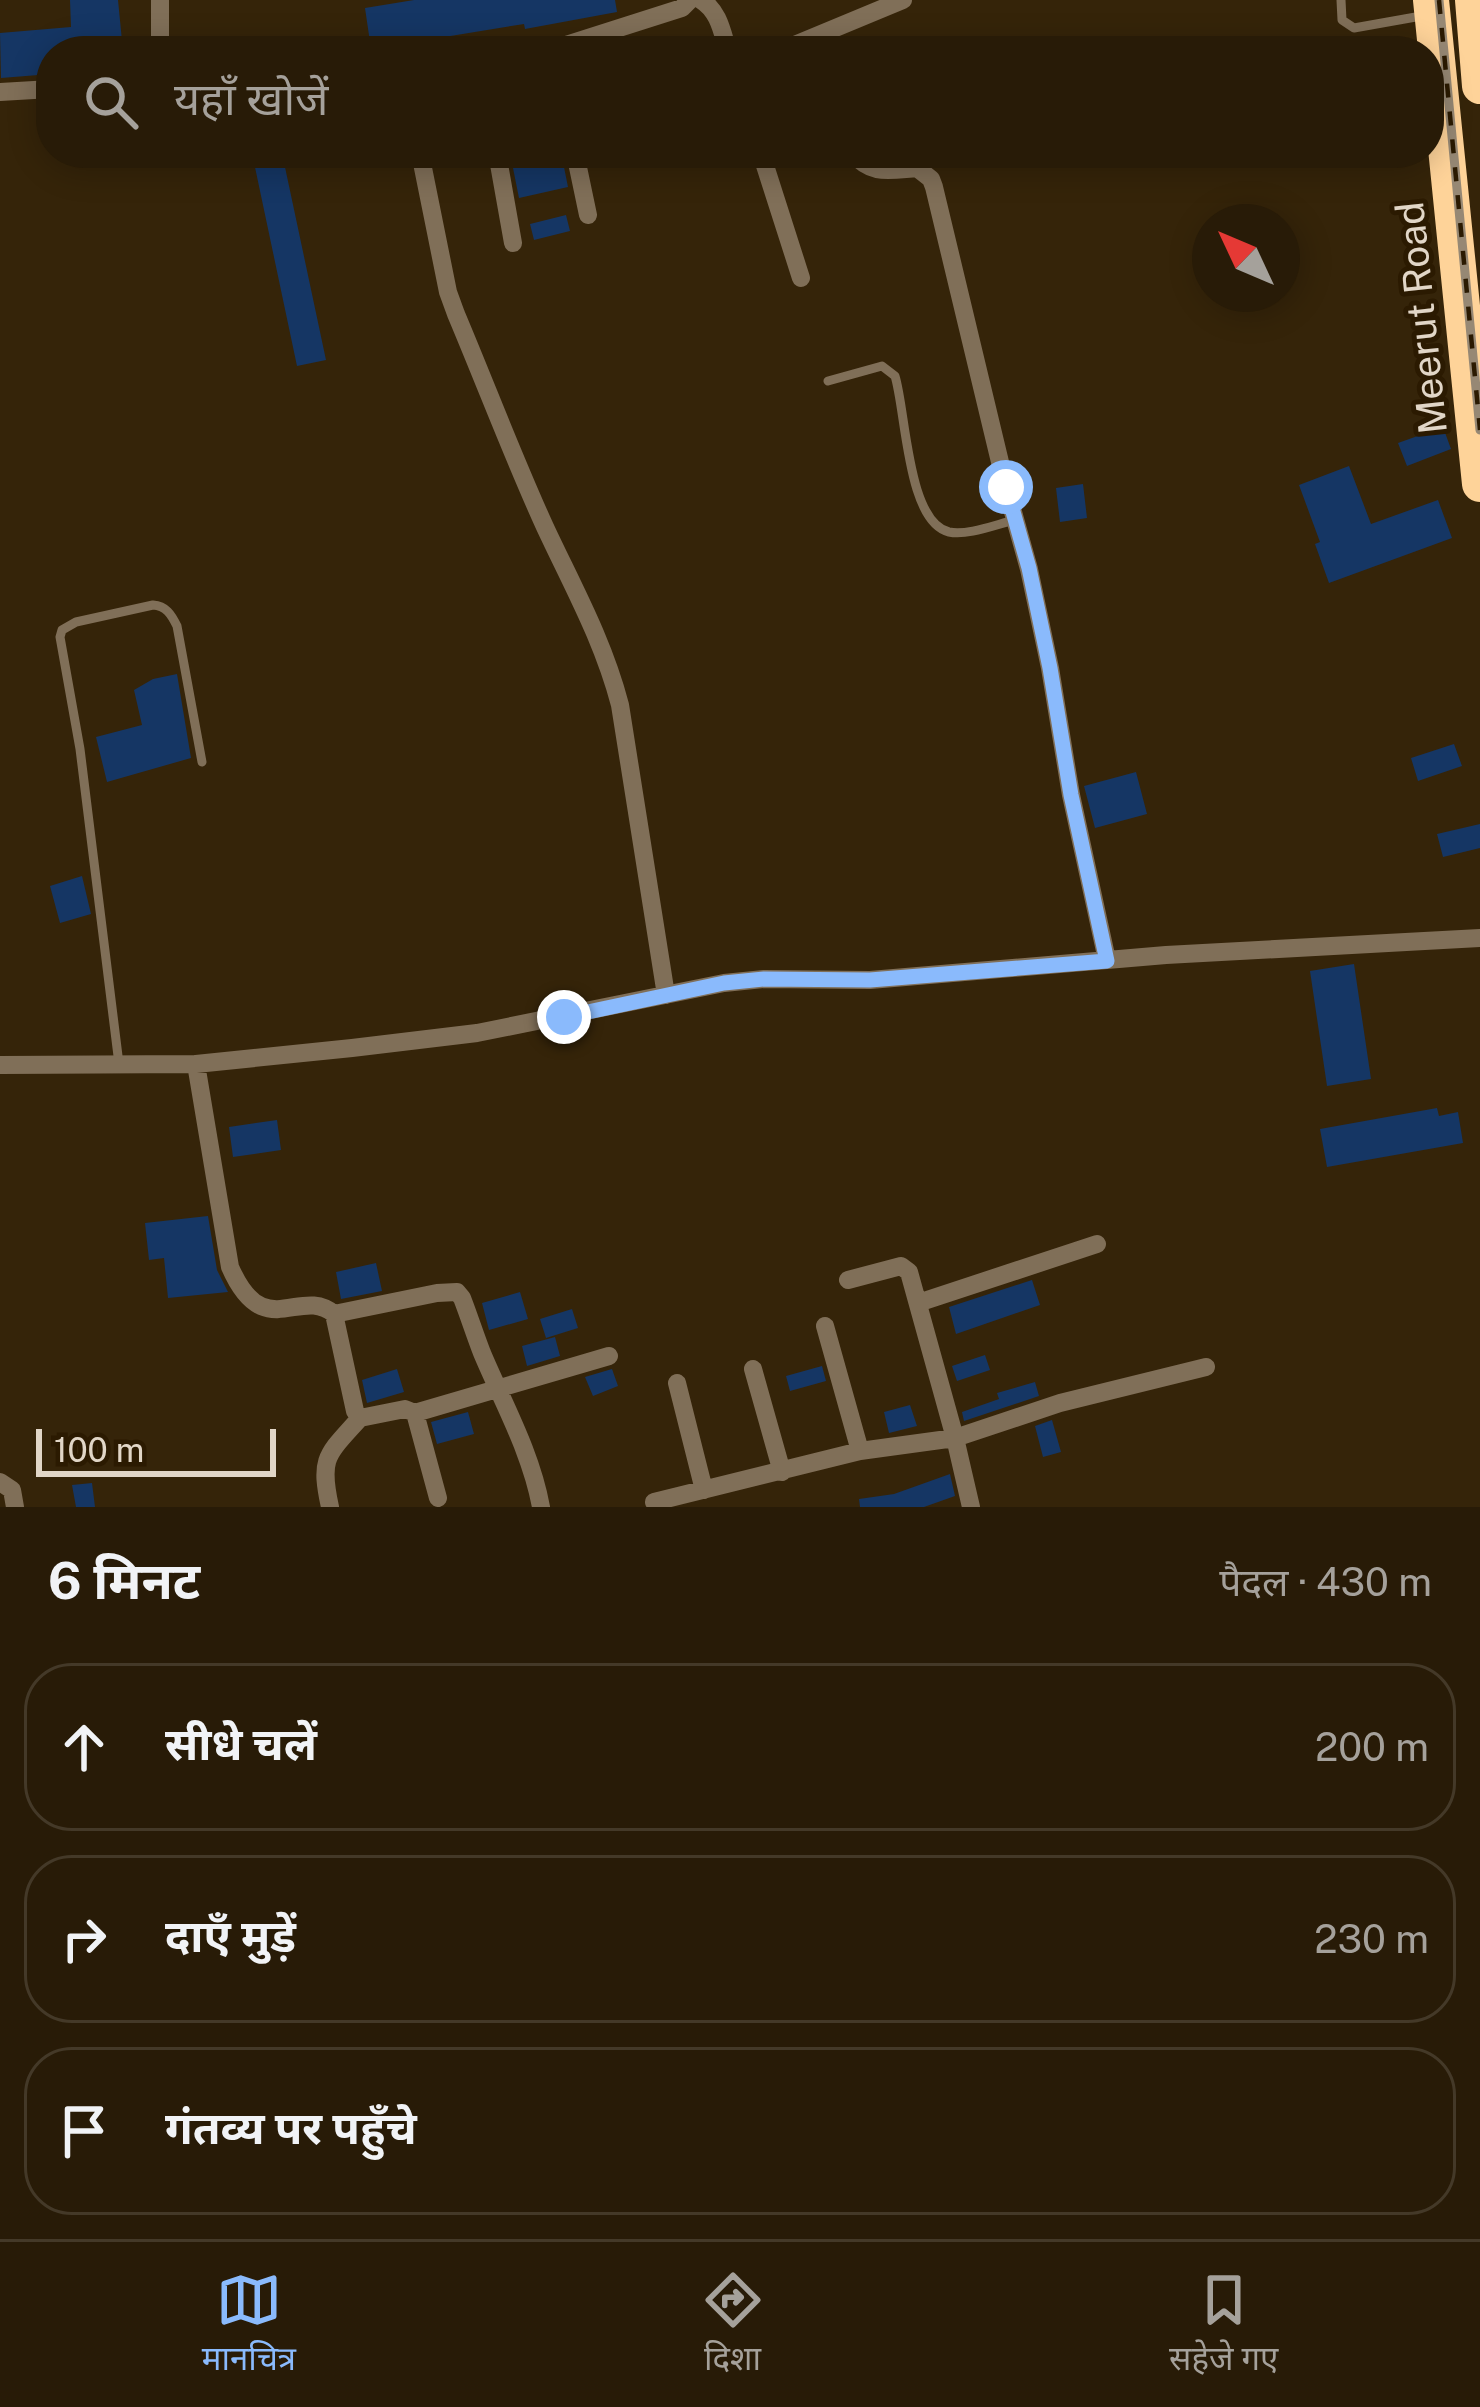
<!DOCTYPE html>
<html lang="hi">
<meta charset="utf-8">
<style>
:root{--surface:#281b07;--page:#342815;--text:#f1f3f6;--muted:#a5a19b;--line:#443928;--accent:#8abafc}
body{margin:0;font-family:"Public Sans","Noto Sans Devanagari",sans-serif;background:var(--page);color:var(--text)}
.compass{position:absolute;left:1192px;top:204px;width:108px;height:108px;border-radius:50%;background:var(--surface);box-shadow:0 6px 30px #0003;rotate:314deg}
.scale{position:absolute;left:36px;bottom:30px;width:240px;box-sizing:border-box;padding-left:12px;border:6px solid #e1d6c7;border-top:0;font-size:33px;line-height:42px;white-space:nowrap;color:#e1d6c7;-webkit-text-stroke:9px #2b1a01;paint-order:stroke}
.stop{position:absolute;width:36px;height:36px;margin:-27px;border:9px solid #8abafc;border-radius:50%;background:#fff}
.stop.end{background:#8abafc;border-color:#fff;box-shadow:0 3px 12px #0008}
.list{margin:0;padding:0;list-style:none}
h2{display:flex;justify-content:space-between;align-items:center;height:156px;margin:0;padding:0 48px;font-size:51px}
h2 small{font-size:39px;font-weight:400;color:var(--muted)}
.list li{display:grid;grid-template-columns:78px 1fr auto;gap:36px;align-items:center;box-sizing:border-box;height:168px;margin:0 24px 24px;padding:0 24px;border:3px solid var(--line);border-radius:48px}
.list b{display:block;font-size:45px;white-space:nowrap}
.list em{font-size:39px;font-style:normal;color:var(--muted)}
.icon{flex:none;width:66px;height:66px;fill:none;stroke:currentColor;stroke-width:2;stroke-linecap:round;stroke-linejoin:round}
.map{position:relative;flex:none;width:1480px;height:1507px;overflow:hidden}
.search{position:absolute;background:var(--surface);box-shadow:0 6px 30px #0003;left:36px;right:36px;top:36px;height:132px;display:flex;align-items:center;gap:30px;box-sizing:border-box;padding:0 42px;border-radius:48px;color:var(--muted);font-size:45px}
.sheet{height:732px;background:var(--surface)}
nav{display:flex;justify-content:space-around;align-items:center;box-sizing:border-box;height:168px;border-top:3px solid var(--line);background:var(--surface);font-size:33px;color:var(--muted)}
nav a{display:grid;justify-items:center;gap:6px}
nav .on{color:var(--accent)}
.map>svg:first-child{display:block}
</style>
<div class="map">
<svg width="1480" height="1507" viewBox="0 0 1480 1507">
<rect width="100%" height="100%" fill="#352409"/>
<path fill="#153664" d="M 70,0 L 118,0 L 123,51 L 51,51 L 51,74 L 1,78 L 0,33 L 71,27 Z
M 414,0 L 615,0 L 617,12 L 525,29 L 524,24 L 371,49 L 365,8 Z
M 252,153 L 282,153 L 326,360 L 297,366 Z
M 562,157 L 568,187 L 519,198 L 513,168 Z
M 566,215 L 570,231 L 534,240 L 530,224 Z
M 1443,427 L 1451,449 L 1407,466 L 1398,443 Z
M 1349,466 L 1371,524 L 1438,500 L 1452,538 L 1329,583 L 1315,544 L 1320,542 L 1299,485 Z
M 1083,484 L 1087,518 L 1060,522 L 1056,488 Z
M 177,674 L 191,758 L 107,782 L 96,737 L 142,725 L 134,690 L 153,679 Z
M 1454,744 L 1462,766 L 1418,781 L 1411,758 Z
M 1136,772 L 1147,814 L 1095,828 L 1084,786 Z
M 1480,824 L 1480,848 L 1443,857 L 1437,834 Z
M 82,876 L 91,914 L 60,923 L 50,886 Z
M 1354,964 L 1371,1079 L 1327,1086 L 1310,971 Z
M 1437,1108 L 1439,1116 L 1458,1112 L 1463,1143 L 1327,1167 L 1320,1129 Z
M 277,1120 L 281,1150 L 233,1157 L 229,1127 Z
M 208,1216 L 217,1270 L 228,1292 L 168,1298 L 164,1258 L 149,1260 L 145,1223 Z
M 376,1263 L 382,1291 L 341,1299 L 336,1272 Z
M 1032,1280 L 1040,1305 L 956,1334 L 949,1307 Z
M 520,1292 L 528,1319 L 489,1330 L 482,1303 Z
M 572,1309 L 578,1328 L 546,1338 L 540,1319 Z
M 555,1337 L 560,1356 L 527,1366 L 522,1346 Z
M 985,1355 L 990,1370 L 957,1381 L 952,1366 Z
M 822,1366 L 826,1381 L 790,1391 L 786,1376 Z
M 397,1369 L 404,1392 L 367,1403 L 362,1380 Z
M 612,1369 L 618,1386 L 593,1396 L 585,1377 Z
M 1035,1382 L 1039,1396 L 964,1421 L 962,1412 L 999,1399 L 997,1393 Z
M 910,1405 L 917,1426 L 889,1433 L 884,1412 Z
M 468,1412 L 474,1434 L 437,1444 L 431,1422 Z
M 1052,1420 L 1061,1452 L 1043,1457 L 1035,1426 Z
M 950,1474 L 955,1496 L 924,1507 L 860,1507 L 859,1499 L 894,1494 Z
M 92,1483 L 95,1507 L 76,1507 L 72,1485 Z"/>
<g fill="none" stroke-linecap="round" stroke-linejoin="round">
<path stroke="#806f58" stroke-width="9" d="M 1341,0 L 1342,20 L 1354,28 L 1427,15
M 828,381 L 882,366 L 895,376 C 906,411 907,522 949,532 C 968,536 997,524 1015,520
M 119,1064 L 80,749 L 60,637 L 62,630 L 76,622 L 153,605 C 166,606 171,614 177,626 L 202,762"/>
<path stroke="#806f58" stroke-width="18" d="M 160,0 L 160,51
M 701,0 C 719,11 722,32 728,51
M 547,51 L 682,8 L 690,0
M 780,51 L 903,0
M 0,92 L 51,89
M 420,153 L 448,292 L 456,314 C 486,385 513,457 545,527 C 573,587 603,640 620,705 L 666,995
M 497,153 L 513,243
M 575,153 L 588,215
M 761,153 L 801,278
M 853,153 C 871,176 890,170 917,168 L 931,179 L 934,187 L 1006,487 L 1029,569 L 1050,668 L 1071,795 L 1107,960
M 196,1064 L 230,1267 C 264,1345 300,1285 334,1314 L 355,1411 L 360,1418 L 405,1409 L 415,1413 L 438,1498
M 0,1065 L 196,1064 L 352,1048 L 477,1033 L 724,983 L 764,979 L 870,980 L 1166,955 L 1480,938
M 848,1280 L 901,1266 L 909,1272 L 955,1438 L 971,1507
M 918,1303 L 1097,1244
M 334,1314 L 437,1293 L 457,1292 L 462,1298 C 469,1316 475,1335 482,1353 C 503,1403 531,1452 541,1507
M 825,1326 L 860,1451
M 753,1369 L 782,1472
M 677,1383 L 704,1490
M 415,1413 L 609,1356
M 0,1482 L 12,1490 L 15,1507
M 654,1502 L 860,1451 L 955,1438 L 1060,1403 L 1206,1367
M 330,1507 C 319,1457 327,1455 360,1418"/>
<path stroke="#fed399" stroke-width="36" d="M 1431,0 L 1480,484
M 1473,0 L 1480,86"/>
<g stroke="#968874" stroke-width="9">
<path id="rail" d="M 1439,0 L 1480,430"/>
</g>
<use href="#rail" stroke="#2b1a01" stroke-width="4.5" stroke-dasharray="14" stroke-linecap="butt"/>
</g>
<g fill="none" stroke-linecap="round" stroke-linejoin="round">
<path stroke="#8abafc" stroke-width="15" d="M 564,1017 L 724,983 L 764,979 L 870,980 L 1107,961 L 1071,795 L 1050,668 L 1029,568 L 1006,487"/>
</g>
<g text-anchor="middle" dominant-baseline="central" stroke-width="10" stroke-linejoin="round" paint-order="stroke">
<g font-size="39" fill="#e1d6c7" stroke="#2b1a01">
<text transform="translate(1421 318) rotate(-96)">Meerut Road</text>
</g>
</g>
</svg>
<svg class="compass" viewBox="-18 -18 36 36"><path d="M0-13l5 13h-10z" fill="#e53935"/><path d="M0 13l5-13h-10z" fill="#a5a19b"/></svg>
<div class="scale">100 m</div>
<div class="stop" style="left:1006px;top:487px"></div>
<div class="stop end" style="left:564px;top:1017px"></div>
<div class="search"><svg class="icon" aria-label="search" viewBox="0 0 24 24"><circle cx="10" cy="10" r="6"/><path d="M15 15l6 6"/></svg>यहाँ खोजें</div>
</div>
<section class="sheet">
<h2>6 मिनट<small>पैदल · 430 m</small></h2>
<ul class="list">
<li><svg class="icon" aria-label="ahead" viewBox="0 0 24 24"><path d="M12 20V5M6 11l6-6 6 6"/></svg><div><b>सीधे चलें</b></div><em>200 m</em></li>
<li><svg class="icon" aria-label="right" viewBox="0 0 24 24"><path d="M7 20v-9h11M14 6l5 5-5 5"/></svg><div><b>दाएँ मुड़ें</b></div><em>230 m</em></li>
<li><svg class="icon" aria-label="arrive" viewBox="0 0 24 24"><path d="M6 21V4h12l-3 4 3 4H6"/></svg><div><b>गंतव्य पर पहुँचे</b></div></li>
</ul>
</section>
<nav>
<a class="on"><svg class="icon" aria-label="map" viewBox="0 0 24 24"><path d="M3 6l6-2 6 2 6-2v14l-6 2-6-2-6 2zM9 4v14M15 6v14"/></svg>मानचित्र</a>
<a><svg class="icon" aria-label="directions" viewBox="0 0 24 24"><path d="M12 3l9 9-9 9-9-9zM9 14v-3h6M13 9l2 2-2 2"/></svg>दिशा</a>
<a><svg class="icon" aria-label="saved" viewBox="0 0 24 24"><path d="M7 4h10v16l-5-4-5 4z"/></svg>सहेजे गए</a>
</nav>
